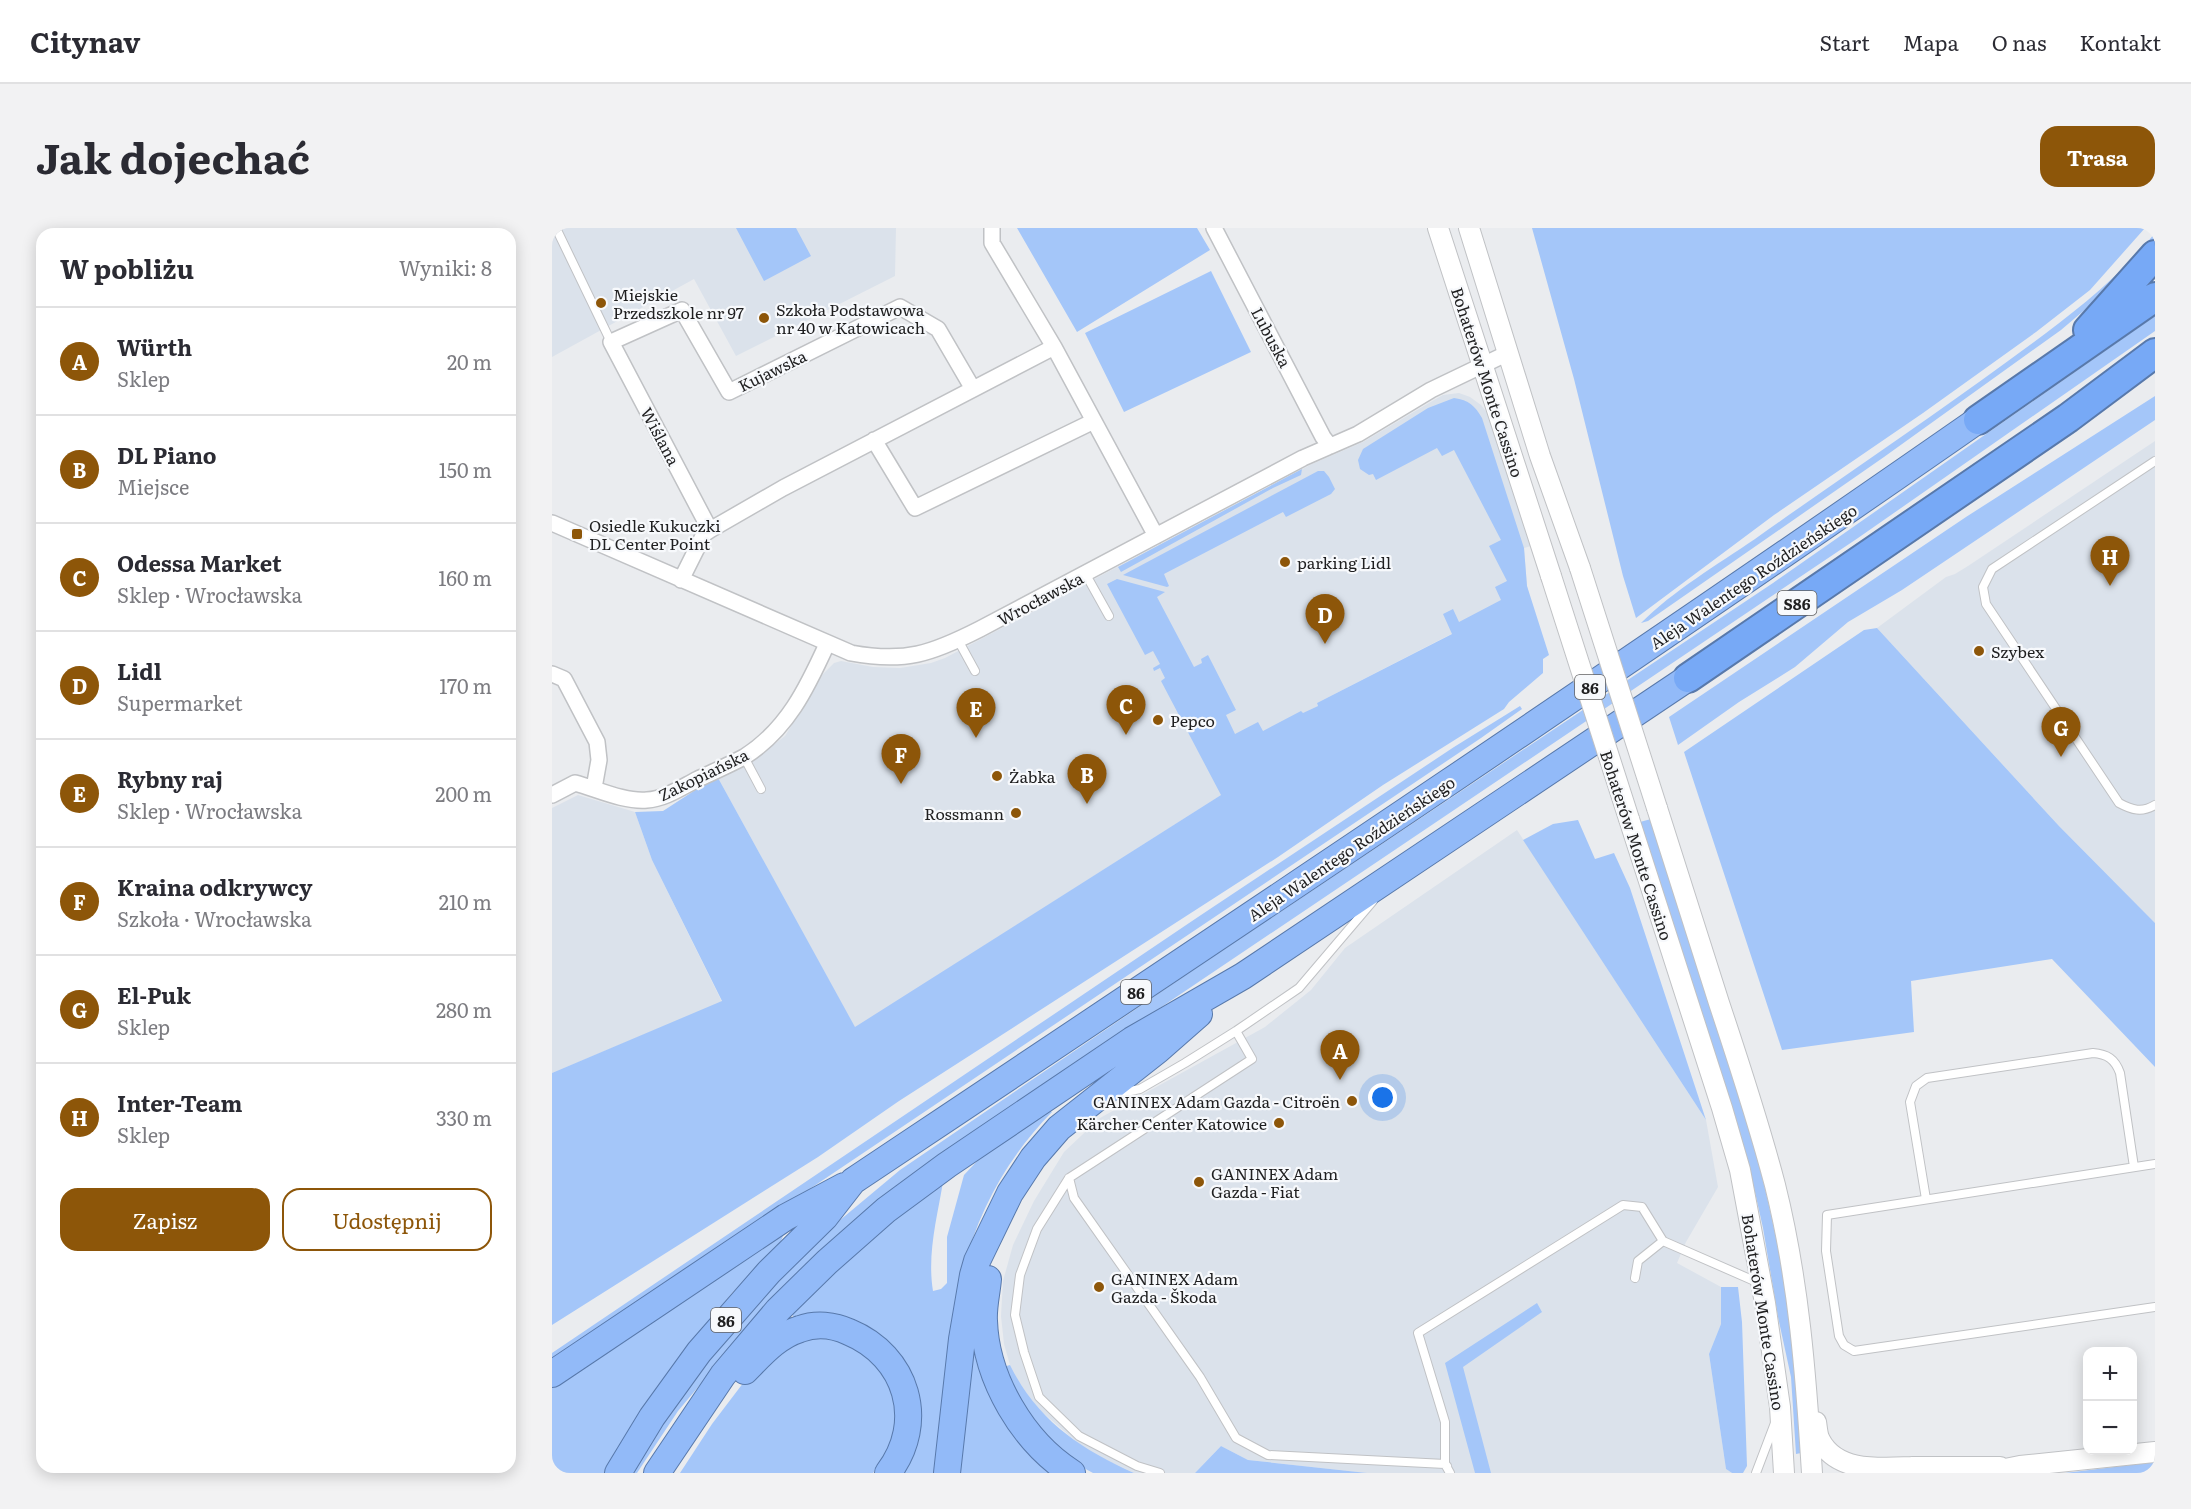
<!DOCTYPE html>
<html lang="pl">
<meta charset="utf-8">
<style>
:root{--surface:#fff;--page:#f2f2f3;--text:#2b2b33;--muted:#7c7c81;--line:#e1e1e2;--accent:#8d5609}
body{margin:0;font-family:Literata,serif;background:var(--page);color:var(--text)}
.controls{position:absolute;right:18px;bottom:18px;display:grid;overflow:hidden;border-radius:12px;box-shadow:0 3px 15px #0003}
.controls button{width:54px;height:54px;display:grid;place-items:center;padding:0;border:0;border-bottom:2px solid var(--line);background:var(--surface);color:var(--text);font:30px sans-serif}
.you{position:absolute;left:831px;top:870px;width:21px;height:21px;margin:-15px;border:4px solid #fff;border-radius:50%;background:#1a73e8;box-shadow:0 0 0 9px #1a73e833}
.badge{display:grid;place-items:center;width:39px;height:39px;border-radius:50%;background:var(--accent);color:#fff;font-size:20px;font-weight:700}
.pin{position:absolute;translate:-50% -50px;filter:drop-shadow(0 2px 3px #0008)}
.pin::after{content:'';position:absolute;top:32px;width:21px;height:18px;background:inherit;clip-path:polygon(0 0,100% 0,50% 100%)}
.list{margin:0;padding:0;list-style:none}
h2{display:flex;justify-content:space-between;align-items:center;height:78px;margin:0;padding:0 24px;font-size:26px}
h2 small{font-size:20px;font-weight:400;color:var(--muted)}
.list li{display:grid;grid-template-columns:39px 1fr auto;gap:18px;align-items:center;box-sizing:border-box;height:108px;padding:0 24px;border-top:2px solid var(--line)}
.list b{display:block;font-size:22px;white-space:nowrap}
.list p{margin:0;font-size:20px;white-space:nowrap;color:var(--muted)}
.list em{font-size:20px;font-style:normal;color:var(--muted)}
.actions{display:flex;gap:12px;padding:18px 24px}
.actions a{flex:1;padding:14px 0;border:2px solid var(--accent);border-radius:18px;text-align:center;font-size:21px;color:var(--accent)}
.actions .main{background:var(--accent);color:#fff}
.map{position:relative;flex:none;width:1603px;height:1245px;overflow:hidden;border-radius:18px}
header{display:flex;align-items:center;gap:36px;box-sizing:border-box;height:84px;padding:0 30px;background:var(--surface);border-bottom:2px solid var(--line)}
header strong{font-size:28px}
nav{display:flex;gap:33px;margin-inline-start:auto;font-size:21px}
.intro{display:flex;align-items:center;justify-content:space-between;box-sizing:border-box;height:144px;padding:0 36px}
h1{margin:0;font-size:42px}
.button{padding:15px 27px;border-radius:18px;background:var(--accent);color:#fff;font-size:21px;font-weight:700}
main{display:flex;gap:36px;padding:0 36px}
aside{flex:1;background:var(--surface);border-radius:18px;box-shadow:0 3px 15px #0003}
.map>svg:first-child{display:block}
</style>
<header>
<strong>Citynav</strong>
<nav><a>Start</a><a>Mapa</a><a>O nas</a><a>Kontakt</a></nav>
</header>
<div class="intro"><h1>Jak dojechać</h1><a class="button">Trasa</a></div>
<main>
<aside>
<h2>W pobliżu<small>Wyniki: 8</small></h2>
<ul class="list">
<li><span class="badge">A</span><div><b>Würth</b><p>Sklep</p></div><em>20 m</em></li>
<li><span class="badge">B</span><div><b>DL Piano</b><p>Miejsce</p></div><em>150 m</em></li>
<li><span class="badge">C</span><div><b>Odessa Market</b><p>Sklep · Wrocławska</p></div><em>160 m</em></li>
<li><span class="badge">D</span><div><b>Lidl</b><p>Supermarket</p></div><em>170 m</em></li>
<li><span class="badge">E</span><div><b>Rybny raj</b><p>Sklep · Wrocławska</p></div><em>200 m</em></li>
<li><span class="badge">F</span><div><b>Kraina odkrywcy</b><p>Szkoła · Wrocławska</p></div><em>210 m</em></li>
<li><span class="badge">G</span><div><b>El-Puk</b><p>Sklep</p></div><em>280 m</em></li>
<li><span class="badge">H</span><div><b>Inter-Team</b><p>Sklep</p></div><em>330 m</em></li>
</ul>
<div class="actions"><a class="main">Zapisz</a><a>Udostępnij</a></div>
</aside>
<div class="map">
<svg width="1603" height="1245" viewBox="0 0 1603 1245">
<rect width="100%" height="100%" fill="#eaecef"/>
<path fill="#dbe2eb" d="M 0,0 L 344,0 L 343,48 L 184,128 L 142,51 L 0,129 Z
M 907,165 L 918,169 L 929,177 L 936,186 L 942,204 L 979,318 L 972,320 L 975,358 L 977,366 L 765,475 L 766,478 L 750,486 L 677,562 L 303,800 L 165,548 L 216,521 L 233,508 L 271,446 L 282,435 L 289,433 L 321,439 L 348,440 L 379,435 L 393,430 L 760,236 L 811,214 L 882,172 L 891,167 Z
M 1603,213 L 1603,695 L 1507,598 L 1325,400 L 1394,349 L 1403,346 L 1416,338 Z
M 26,567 L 83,584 L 100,632 L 170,774 L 0,845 L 0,580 Z
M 965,602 L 1154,892 L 1166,959 L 1134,1014 L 1125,1035 L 1169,1059 L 1169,1096 L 1157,1126 L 1174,1241 L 1180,1245 L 815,1245 L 696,1232 L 669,1218 L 643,1245 L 582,1245 L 542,1226 L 527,1216 L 483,1178 L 466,1152 L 458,1137 L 452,1116 L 449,1088 L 451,1053 L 461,1017 L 482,973 L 512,924 L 548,890 L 713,799 L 759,762 L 793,720 Z"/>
<path fill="#a4c6f9" d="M 184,0 L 244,0 L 259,28 L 212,53 Z
M 465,0 L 645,0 L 658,22 L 525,104 Z
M 980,0 L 1593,0 L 1538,62 L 1484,104 L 1371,185 L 1222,287 L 1084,390 L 1071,348 L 1022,151 Z
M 1603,5 L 1603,16 L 1549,68 L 1509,102 L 1332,229 L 1096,393 L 1089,395 C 1122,362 1165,337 1203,311 C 1287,251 1373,194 1456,133 C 1508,95 1562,56 1603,5 Z
M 659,43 L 699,124 L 572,184 L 533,105 Z
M 1603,88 L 1603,103 L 1306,310 L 550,819 L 204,1090 L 126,1183 L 85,1245 L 78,1245 L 101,1207 L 178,1101 L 269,1008 L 348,942 L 647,738 L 1221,355 Z
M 1603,168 L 1603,192 L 1350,362 L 1296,394 L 1243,439 L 1187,474 L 1126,517 L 1117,489 L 1414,289 Z
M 902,170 C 917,172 923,178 930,190 L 972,320 L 975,358 L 997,427 L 991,431 L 991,445 L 957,474 L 952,481 L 831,557 L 726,629 L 347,873 L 266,929 L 0,1097 L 0,845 L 170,773 L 100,632 L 83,584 L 111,583 L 165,548 L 303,799 L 669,567 L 609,453 L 613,450 L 608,440 L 602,443 L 601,440 L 608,436 L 601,423 L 593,427 L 555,356 L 565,351 L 613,364 L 605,369 L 642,439 L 650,435 L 649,431 L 656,427 L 684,482 L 674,487 L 683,506 L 706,494 L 711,503 L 749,483 L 751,485 L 766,478 L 765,475 L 900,406 L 891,386 L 901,381 L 907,394 L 949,372 L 943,359 L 955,353 L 937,318 L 949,312 L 902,222 L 890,228 L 885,220 L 824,252 L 821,246 L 817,247 L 808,241 L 806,232 L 811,221 L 876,180 Z
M 750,241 L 749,247 L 721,260 L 569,344 L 566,339 Z
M 766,243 L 772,243 L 777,249 L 783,261 L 779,266 L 734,289 L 731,284 L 612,346 L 617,358 L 615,359 L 571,347 Z
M 1325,400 L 1507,598 L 1603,695 L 1603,839 L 1500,731 L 1359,753 L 1362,804 L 1230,822 L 1132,524 L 1312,402 Z
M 968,478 L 970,481 L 929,510 L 0,1134 L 0,1125 L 646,689 L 902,519 Z
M 1099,591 C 1139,723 1191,856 1220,991 C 1237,1068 1244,1146 1249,1225 L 1244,1226 L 1239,1149 L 1226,1089 L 1211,1000 L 1198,942 L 1165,831 L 1088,594 Z
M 1026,592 L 1043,631 L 1062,625 L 1078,660 L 1154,892 L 971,612 L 1001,596 Z
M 496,882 L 500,884 C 456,929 427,981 411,1042 L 383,1245 L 350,1245 L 355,1139 C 344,1121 328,1102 307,1095 C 293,1091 259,1091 242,1090 L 240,1085 L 303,1023 L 391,954 C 385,990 375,1026 381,1063 L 389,1061 L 395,1055 L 395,1009 L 412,947 L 428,930 Z
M 231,1008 L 229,1013 L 180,1065 L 141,1113 L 54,1245 L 0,1245 L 0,1159 L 225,1009 Z
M 1169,1059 L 1186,1059 L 1190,1094 L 1195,1238 L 1191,1245 L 1180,1245 L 1174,1241 L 1157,1126 L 1169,1096 Z
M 985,1075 L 990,1084 L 911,1139 L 939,1245 L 923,1245 L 893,1135 Z
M 261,1110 L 281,1110 L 302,1118 L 328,1139 L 343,1170 L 344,1204 L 332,1232 L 321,1245 L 128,1245 L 160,1196 L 201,1142 L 219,1125 Z
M 422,1117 L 506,1245 L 407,1245 Z
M 458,1137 C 485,1192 528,1221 582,1245 L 541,1245 L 528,1238 L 493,1208 L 473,1183 L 451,1139 Z
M 669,1218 L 696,1232 L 815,1245 L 643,1245 Z
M 1603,1234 L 1603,1245 L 1513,1245 Z"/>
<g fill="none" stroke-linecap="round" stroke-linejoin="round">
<g stroke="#c0c2c5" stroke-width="10">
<path id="service" d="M 4,0 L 59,114
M 1603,233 L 1440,341 L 1431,359 L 1434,376 L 1567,575 C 1580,582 1590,585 1603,577
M 533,345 L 557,388
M 406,412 L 423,443
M 192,529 L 209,561
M 564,866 L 588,861 L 633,835 L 684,803 L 747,760 L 821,673
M 1603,936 L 1275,987 L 1274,1023 L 1287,1108 L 1292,1117 L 1302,1123 L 1603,1079
M 517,950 L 522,970 L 648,1149 L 684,1210 L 716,1227 L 893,1236 L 895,1238
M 1374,971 L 1358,874 L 1364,858 L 1375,850 L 1541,825 C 1555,826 1563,831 1568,845 L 1582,939
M 1083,1050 L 1086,1033 L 1111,1013
M 608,1245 L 585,1238 L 527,1208 L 487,1169 L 472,1124 L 463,1087 L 468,1047 L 485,1001 L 517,950 L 700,831 L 684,803
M 898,1245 L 893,1236 L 893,1194 L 866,1105 L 1071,977 L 1090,979 L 1111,1013 L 1207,1055
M 1204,1245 L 1223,1195"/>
</g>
<g stroke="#c0c2c5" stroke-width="18">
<path id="minor" d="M 440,0 L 440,15 L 502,119
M 662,0 L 771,209 L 778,218
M 322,212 L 363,280 L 542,193
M 0,295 L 299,425 C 353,435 379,426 428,401 L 751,230 L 806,206 L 879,162 L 956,125
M 158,302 L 59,114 L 130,82 L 177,164 L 348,79 L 386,101 L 421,161
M 129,352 L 152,306 L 158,302 L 231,260 L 502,119 L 604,308
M 0,446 L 12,451 L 45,514 L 47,532 L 42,560
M 0,567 L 23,555 C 45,561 72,574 95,572 C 113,571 130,559 146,551 C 161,544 177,537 192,529 C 235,502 255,460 275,416"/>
</g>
<g stroke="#c0c2c5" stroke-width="22">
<path id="tertiary" d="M 886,0 L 999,348
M 917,0 L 988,228 L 1028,340
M 1105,580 C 1126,645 1146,710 1167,775 C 1187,835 1207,896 1223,957 C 1247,1053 1254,1148 1260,1245
M 1077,591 L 1170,880 L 1188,942 L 1213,1075 L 1228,1179 L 1232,1245
M 1264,1194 C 1265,1199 1265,1207 1268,1212 C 1285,1245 1328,1240 1361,1239
M 1348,1241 L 1361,1239 L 1448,1239
M 1433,1245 L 1468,1238 L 1603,1224"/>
</g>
<g stroke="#5879ab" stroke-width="28">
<path id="trunk" d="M 436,1051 C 435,1064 431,1079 432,1093 C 434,1151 471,1214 520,1245
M 193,1143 C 209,1127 225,1108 248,1101 C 264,1095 282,1097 297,1104 C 355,1128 375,1194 336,1245
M 0,1146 L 234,989 L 292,958
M 66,1245 L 100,1189 L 147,1124 L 217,1044 L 273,989 L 301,953 C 677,702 1054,451 1426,192
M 105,1245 L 171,1147 L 226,1082 L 275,1034 L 334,982 L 395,937 L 580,812 L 691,748 L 1136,450
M 395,1245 L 410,1111 L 421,1047 L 425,1033 L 458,965 L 481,930 L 507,900 L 606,822 L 647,786"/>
</g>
<g stroke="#5879ab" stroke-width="32">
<path id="motorway" d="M 1536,102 L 1603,27
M 1426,192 L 1603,69
M 1136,450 L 1516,190 L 1603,125"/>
</g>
<use href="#service" stroke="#fff" stroke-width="8"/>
<use href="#minor" stroke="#fff" stroke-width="15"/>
<use href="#tertiary" stroke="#fff" stroke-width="20"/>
<use href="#trunk" stroke="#92baf8" stroke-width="26"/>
<use href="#motorway" stroke="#77a9f6" stroke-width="28"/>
<g stroke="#c0c2c5" stroke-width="22" stroke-linecap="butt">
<path id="tertiary-bridge" d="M 1028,340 L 1105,580
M 999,348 L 1077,591"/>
</g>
<use href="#tertiary-bridge" stroke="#fff" stroke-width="20"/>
</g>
<g fill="#8d5609" stroke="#f7f9fc" stroke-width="2">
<circle cx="49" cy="75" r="6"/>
<circle cx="212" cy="90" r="6"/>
<rect x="19" y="300" width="12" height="12" rx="3"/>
<circle cx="733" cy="334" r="6"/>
<circle cx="1427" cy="423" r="6"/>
<circle cx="606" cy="492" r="6"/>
<circle cx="445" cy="548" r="6"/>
<circle cx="464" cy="585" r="6"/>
<circle cx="800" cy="873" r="6"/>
<circle cx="727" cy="895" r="6"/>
<circle cx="647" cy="954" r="6"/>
<circle cx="547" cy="1059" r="6"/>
</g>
<g text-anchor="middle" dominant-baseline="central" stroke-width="4.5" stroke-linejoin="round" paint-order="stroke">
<g fill="#f7f9fc" stroke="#606062" stroke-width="1.5">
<rect x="1225.5" y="363" width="39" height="24" rx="4.5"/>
<rect x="1023" y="447" width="30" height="24" rx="4.5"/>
<rect x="569" y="752" width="30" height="24" rx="4.5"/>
<rect x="159" y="1080" width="30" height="24" rx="4.5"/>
</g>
<g font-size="15" font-weight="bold" fill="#1f1f20">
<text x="1245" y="375">S86</text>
<text x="1038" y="459">86</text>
<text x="584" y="764">86</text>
<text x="174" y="1092">86</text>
</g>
<g font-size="16" fill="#1f1f20" stroke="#f7f9fc" text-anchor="start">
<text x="61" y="66">Miejskie<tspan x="61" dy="18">Przedszkole nr 97</tspan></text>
<text x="224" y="81">Szkoła Podstawowa<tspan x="224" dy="18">nr 40 w Katowicach</tspan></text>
<text x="37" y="297">Osiedle Kukuczki<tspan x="37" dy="18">DL Center Point</tspan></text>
<text x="745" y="334">parking Lidl</text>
<text x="1439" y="423">Szybex</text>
<text x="618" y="492">Pepco</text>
<text x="457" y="548">Żabka</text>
<text x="452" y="585" text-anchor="end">Rossmann</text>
<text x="788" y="873" text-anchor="end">GANINEX Adam Gazda - Citroën</text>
<text x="715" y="895" text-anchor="end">Kärcher Center Katowice</text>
<text x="659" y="945">GANINEX Adam<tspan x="659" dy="18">Gazda - Fiat</tspan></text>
<text x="559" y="1050">GANINEX Adam<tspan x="559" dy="18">Gazda - Škoda</tspan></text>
</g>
<g font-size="16" fill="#1f1f20" stroke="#f7f9fc">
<text transform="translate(720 109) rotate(62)">Lubuska</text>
<text transform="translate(220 142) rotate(-26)">Kujawska</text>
<text transform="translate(936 154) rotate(72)">Bohaterów Monte Cassino</text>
<text transform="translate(109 208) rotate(62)">Wiślana</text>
<text transform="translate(1201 348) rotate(-34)">Aleja Walentego Roździeńskiego</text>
<text transform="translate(488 370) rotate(-28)">Wrocławska</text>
<text transform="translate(151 546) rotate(-26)">Zakopiańska</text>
<text transform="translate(1085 617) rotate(72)">Bohaterów Monte Cassino</text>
<text transform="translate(799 620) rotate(-34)">Aleja Walentego Roździeńskiego</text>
<text transform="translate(1212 1084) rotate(81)">Bohaterów Monte Cassino</text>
</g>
</g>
</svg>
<div class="controls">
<button>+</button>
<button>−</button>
</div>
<div class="you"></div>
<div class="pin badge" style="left:788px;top:852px">A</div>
<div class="pin badge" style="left:535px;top:576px">B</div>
<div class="pin badge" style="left:574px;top:507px">C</div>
<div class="pin badge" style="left:773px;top:416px">D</div>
<div class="pin badge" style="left:424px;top:510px">E</div>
<div class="pin badge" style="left:349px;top:556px">F</div>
<div class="pin badge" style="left:1509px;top:529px">G</div>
<div class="pin badge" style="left:1558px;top:358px">H</div>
</div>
</main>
